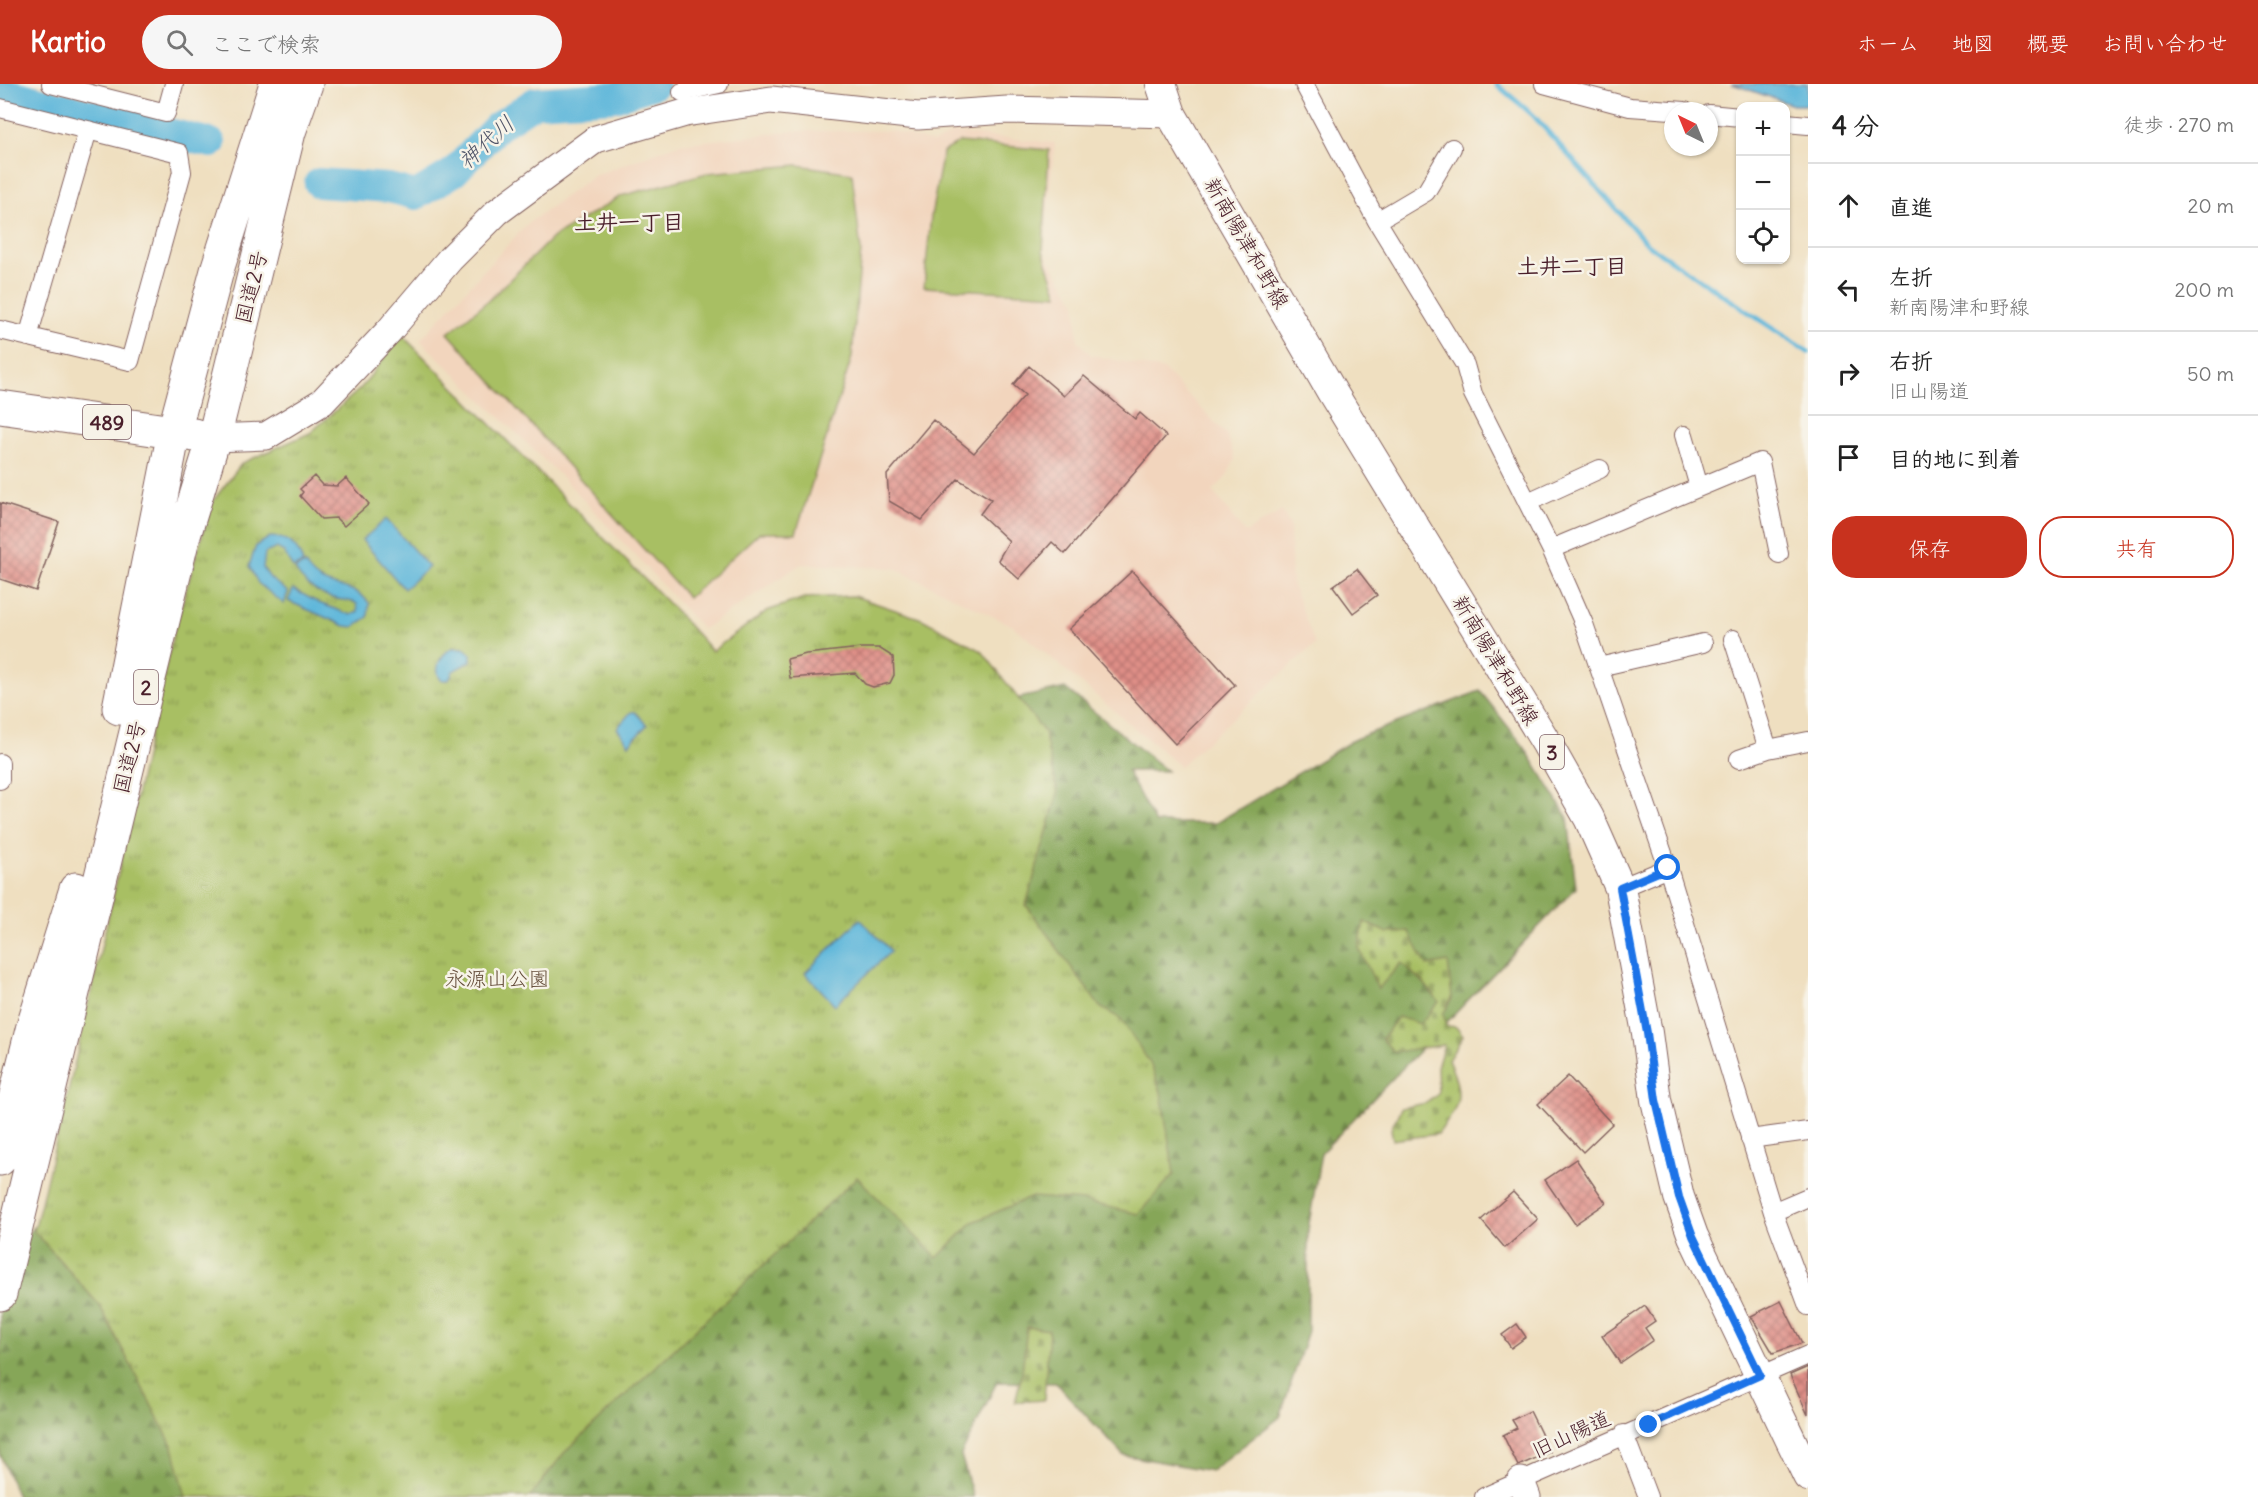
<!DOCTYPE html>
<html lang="ja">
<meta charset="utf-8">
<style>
:root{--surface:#fff;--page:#f6f6f6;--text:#222;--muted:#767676;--line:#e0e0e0;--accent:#c8321e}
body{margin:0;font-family:Delius,"Klee One",sans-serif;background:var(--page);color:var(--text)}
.controls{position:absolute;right:18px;top:18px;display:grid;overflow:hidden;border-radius:12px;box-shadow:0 2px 4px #0004}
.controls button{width:54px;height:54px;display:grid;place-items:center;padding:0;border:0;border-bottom:2px solid var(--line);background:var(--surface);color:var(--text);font:30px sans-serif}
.compass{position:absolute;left:1664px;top:18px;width:54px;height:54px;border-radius:50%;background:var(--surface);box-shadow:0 2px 4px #0004;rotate:317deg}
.stop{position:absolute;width:18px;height:18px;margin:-14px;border:4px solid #1a73e8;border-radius:50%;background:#fff}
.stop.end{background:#1a73e8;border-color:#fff;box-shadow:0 2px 6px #0008}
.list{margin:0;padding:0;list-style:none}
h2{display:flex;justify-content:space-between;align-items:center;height:78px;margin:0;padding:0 24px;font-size:26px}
h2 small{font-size:20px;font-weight:400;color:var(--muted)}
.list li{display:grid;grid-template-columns:39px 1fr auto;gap:18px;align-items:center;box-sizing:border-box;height:84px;padding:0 24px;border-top:2px solid var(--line)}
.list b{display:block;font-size:22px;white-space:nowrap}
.list p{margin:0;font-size:20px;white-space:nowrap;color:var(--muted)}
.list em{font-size:20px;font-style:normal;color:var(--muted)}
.actions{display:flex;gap:12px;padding:18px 24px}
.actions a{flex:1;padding:14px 0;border:2px solid var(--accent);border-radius:24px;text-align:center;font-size:21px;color:var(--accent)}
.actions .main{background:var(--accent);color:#fff}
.icon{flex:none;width:33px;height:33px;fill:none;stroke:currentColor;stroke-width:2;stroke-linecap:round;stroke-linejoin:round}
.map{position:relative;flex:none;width:1808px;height:1413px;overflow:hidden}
header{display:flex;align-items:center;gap:36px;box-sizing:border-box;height:84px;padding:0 30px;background:var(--accent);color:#fff}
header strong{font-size:28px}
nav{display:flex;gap:33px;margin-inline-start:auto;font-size:21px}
.search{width:420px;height:54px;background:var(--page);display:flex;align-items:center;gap:15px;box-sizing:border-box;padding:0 21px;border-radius:33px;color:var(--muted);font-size:22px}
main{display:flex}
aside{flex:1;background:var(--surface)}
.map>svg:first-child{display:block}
</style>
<header>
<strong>Kartio</strong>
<div class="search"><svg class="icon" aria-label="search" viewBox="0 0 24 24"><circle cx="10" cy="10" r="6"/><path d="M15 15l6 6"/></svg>ここで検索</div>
<nav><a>ホーム</a><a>地図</a><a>概要</a><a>お問い合わせ</a></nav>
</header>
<main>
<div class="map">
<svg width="1808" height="1413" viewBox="0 0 1808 1413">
<defs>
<pattern id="forest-firs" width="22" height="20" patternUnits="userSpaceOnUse" patternTransform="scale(1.5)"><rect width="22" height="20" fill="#86a659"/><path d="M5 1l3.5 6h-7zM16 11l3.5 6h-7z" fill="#70874a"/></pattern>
<pattern id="cemetery-stones" width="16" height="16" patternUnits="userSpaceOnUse" patternTransform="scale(1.5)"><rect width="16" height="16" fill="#a8bf63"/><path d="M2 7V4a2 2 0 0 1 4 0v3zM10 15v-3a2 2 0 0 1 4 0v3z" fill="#8b9b52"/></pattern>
<pattern id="park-tufts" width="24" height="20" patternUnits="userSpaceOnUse" patternTransform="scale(1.5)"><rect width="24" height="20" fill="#a8bf63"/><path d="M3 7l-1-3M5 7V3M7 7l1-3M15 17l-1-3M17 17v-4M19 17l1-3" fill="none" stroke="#8b9b52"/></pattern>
<pattern id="building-cross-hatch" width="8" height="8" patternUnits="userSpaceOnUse" patternTransform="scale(1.5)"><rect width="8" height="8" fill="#df8f87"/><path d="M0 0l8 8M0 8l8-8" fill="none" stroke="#b7746f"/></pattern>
</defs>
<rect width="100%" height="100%" fill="#f7f3e8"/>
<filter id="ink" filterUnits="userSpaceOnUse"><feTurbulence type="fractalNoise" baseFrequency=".0167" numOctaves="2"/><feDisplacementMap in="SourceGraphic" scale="12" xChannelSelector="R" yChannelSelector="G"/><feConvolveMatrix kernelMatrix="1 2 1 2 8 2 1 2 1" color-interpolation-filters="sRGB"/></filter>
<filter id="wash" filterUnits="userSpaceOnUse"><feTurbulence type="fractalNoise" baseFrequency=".008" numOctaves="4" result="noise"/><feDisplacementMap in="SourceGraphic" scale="24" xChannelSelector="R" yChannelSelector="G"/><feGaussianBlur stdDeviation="1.35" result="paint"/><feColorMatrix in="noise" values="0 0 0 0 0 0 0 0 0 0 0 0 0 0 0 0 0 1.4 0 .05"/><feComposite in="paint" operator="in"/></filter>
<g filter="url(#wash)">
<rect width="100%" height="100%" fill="#efdfc0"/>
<path fill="#f2d5bd" d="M 796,47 L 893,47 L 933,59 L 954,49 L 1055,59 L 1043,167 L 1076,219 L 1078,257 L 1091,271 L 1164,286 L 1227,351 L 1235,375 L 1227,392 L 1213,407 L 1245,449 L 1282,427 L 1290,441 L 1292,499 L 1315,560 L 1180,682 L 1013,542 L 894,484 L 801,480 L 703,545 L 568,399 L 420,256 L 526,141 L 593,92 L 679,60 Z"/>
<path fill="#a8bf63" stroke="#796f47" stroke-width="1.5" d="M 960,58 L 1049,66 L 1043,167 L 1058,211 L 924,203 L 931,132 L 943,68 Z
M 798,81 L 852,89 L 861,167 L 852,273 L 796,449 L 759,449 L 688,514 L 448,249 L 490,215 L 553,153 L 621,112 L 707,89 Z"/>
<path fill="url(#forest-firs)" stroke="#686242" stroke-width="1.5" d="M 1065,604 L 1167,687 L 1127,687 L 1155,739 L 1216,739 L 1355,655 L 1480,607 L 1525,664 L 1568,734 L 1576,804 L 1321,1069 L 1308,1146 L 1308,1247 L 1280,1333 L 1211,1387 L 1123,1371 L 1056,1299 L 997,1298 L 961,1371 L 973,1413 L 17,1413 L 0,1370 L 0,1183 L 79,1089 L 585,707 Z"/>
<path fill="url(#cemetery-stones)" stroke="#796f47" stroke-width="1.5" d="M 1364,838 L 1388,849 L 1408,847 L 1427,882 L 1448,878 L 1452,914 L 1443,930 L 1447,942 L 1456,943 L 1463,952 L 1448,976 C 1464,1011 1461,1020 1438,1050 L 1393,1056 L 1391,1045 L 1401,1024 L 1426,1019 L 1438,1010 L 1437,983 L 1444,961 L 1394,968 L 1382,955 L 1398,933 L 1420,940 L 1439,918 L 1424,899 L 1401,879 L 1378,905 L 1359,864 Z
M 1027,1243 L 1049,1246 L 1044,1316 L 1015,1318 L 1022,1289 Z"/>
<path fill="url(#park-tufts)" stroke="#796f47" stroke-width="1.5" d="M 402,251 L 674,525 L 712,567 L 767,527 L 804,514 L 854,512 L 922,535 L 982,567 L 1044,648 L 1058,709 L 1026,821 L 1100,923 L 1121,935 L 1150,979 L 1161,1008 L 1174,1090 L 1138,1130 L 1083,1117 L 1032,1113 L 973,1138 L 937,1174 L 857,1093 L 564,1369 L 530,1413 L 186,1413 L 173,1363 L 100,1222 L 34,1147 L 69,1004 L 174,547 L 212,418 L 242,379 L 310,349 L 361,304 Z"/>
<path fill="#5cb6da" stroke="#536a82" stroke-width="1.5" d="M 1732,0 L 1808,0 L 1808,21 L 1793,21 Z
M 386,435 L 429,483 L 404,505 L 362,456 Z
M 270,453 C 289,453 298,462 303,479 L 293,484 L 284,468 L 277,464 L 265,469 L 263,484 L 270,494 L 288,508 L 284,520 L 258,499 L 249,482 L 256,462 Z
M 305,480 C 322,510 351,495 369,519 L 368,533 L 353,543 L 345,542 L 288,517 L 293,505 L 319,519 L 351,531 L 358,528 L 357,520 C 349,515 342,517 333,514 C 318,510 302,499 295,485 Z
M 452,564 L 464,564 L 471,570 L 471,577 L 453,587 L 449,596 L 441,596 C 433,585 440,571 452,564 Z
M 631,628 L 635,628 L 647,641 L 629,660 L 617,644 Z
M 860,835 L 891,867 L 835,921 L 805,889 Z"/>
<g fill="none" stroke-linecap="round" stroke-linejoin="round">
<path stroke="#5cb6da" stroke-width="5" d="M 1496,0 L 1533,31 L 1647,160 L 1808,268"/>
<path stroke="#5cb6da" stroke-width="30" d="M 0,8 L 211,59
M 319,99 L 389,104 L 416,111 L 454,88 L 497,43 L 535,18 L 615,13 L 655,0"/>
</g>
<g id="blocks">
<path fill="url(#building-cross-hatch)" d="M 1029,282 L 1064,312 L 1084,292 L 1135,335 L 1140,329 L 1166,352 L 1065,470 L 1052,458 L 1019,495 L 998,476 L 1009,457 L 980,430 L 991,415 L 958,395 L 922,436 L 889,417 L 887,391 L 933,336 L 974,369 L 1025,311 L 1013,301 Z
M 314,392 L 322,401 L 337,402 L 346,394 L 369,420 L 344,442 L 336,434 L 321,435 L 300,412 L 303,408 L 300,405 Z
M 0,419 L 59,438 L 36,507 L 0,495 Z
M 1357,485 L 1377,511 L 1353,529 L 1333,502 Z
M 1132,487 L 1235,601 L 1175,660 L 1069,545 Z
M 861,564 L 879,564 L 893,573 L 894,591 L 890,599 L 873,603 L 865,600 L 855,589 L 790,594 L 787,575 L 806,570 Z
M 1568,992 L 1612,1040 L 1583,1068 L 1538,1020 Z
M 1576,1075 L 1606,1119 L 1575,1140 L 1545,1096 Z
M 1513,1108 L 1538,1135 L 1505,1164 L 1481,1136 Z
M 1781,1217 L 1802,1259 L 1773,1269 L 1751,1232 Z
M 1645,1222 L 1655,1237 L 1645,1244 L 1653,1256 L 1620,1279 L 1602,1252 Z
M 1517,1240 L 1526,1253 L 1511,1264 L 1502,1251 Z
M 1808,1283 L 1808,1331 L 1790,1291 Z
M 1530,1327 L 1550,1368 L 1518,1382 L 1503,1351 L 1517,1344 L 1512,1336 Z"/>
</g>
</g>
<g filter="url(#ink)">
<use href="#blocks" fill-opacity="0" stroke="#84625f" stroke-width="1.5"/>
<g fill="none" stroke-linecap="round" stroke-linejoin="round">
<g stroke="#84625f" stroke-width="20">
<path id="street" d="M 51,0 L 166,29 L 174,0
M 1304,0 L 1377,137 L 1465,281 L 1473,310 L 1551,465 L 1584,540 L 1668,784 L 1773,1128 L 1808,1222
M 1544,0 L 1630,23 L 1685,27
M 682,8 L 719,0
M 0,24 L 179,69 L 182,88 L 130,277 L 0,246
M 1709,30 L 1740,33
M 1786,39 L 1808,41
M 1377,137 L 1426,108 L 1452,64
M 28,253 L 88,46
M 1684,351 L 1699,403
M 1528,418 L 1600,385
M 1551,465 L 1760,378 L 1779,470
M 1733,555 L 1768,665 L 1808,657
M 1599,583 L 1703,559
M 1739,675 L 1768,665
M 0,679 L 0,696
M 1620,804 L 1668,784
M 1750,1055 L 1808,1047
M 1773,1128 L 1808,1113
M 1624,1350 L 1648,1413
M 1484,1413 L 1808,1271"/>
</g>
<g stroke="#84625f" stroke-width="29">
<path id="secondary" d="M 214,354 L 266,352 L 322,318 L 389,247 L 450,175 L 497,128 L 596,55 L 685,29 L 771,16 L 918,32 L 1007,26 L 1171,30
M 1521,1397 L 1527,1413"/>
</g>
<g stroke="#84625f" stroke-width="32">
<path id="primary" d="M 1161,0 L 1171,30 L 1332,308 L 1547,660 L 1589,734 L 1620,804 L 1647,949 L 1656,1016 L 1679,1113 L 1693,1152 L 1808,1392"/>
</g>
<g stroke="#84625f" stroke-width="35">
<path id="highway" d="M 0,323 L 194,351
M 119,624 L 174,348 L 218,183 L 276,0
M 0,1075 L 32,946 L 76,805
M 0,1210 L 182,458 L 214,354 L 289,48 L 306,0"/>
</g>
<use href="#street" stroke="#fff" stroke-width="18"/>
<use href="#secondary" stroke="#fff" stroke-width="27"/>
<use href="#primary" stroke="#fff" stroke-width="30"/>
<use href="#highway" stroke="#fff" stroke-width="33"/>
</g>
</g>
<g fill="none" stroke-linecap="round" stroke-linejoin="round" filter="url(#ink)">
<path stroke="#1a73e8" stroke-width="8" d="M 1649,1341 L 1760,1291 L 1693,1152 L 1679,1113 L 1656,1016 L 1647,949 L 1620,804 L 1668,784"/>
</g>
<g text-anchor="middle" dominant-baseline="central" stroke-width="5" stroke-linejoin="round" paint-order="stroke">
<g fill="#f7f3e8" stroke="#7e5f64" stroke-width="1.5">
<rect x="83" y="321" width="48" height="34" rx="4.5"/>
<rect x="134" y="586" width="24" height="34" rx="4.5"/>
<rect x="1540" y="651" width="24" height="34" rx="4.5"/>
</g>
<g font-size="20" font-weight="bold" fill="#4a1f2b">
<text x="107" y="338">489</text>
<text x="146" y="603">2</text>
<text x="1552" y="668">3</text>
</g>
<g font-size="21" fill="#4a1f2b" stroke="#f7f3e8">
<text transform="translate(1247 159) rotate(60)">新南陽津和野線</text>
<text transform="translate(251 203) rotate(-76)">国道2号</text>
<text transform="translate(1496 576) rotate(59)">新南陽津和野線</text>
<text transform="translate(129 673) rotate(-76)">国道2号</text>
<text transform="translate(1571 1350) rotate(-25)">旧山陽道</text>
</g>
<g font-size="21" fill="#664f3c" stroke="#f7f3e8">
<text x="497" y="894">永源山公園</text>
</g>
<g font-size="22" font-style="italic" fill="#505468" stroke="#f7f3e8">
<text transform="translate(486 58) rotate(-42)">神代川</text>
</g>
<g font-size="22" font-weight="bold" fill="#4a1f2b" stroke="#f7f3e8">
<text x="629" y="138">土井一丁目</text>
<text x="1572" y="182">土井二丁目</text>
</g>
</g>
</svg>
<div class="controls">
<button>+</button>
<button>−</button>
<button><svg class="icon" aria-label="locate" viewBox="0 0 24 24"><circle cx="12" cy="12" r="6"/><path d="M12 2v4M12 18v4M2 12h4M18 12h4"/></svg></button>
</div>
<svg class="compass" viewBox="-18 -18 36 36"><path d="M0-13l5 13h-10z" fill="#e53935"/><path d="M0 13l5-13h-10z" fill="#767676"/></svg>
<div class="stop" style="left:1668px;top:784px"></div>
<div class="stop end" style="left:1649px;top:1341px"></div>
</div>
<aside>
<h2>4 分<small>徒歩 · 270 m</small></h2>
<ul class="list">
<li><svg class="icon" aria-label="ahead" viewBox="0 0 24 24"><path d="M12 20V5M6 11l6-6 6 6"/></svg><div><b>直進</b></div><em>20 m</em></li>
<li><svg class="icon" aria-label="left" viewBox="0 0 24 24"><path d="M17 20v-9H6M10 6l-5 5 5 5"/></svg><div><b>左折</b><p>新南陽津和野線</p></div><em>200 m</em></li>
<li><svg class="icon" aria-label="right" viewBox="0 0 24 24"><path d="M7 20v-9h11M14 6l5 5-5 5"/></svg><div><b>右折</b><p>旧山陽道</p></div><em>50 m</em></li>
<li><svg class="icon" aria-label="arrive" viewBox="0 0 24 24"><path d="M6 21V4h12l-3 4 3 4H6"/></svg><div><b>目的地に到着</b></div></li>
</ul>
<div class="actions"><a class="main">保存</a><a>共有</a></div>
</aside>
</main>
